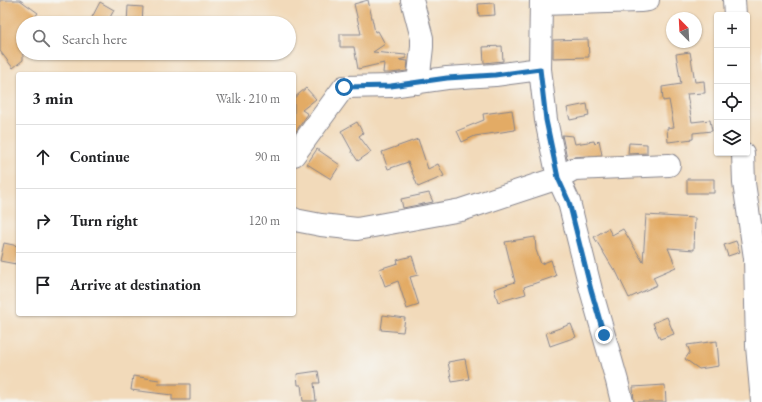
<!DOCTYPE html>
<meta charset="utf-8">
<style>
:root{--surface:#fff;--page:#f2f2f2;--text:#202124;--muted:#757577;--line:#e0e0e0}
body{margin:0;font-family:"EB Garamond",serif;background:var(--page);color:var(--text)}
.controls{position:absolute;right:12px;top:12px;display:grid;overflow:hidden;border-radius:4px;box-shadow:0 1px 3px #0004}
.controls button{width:36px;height:36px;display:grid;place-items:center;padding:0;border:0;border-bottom:1px solid var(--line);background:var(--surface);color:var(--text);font:20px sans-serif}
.compass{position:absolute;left:666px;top:12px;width:36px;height:36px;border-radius:50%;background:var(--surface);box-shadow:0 1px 3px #0004;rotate:336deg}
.stop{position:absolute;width:12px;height:12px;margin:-9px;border:3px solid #1f6fb2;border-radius:50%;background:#fff}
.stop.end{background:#1f6fb2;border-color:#fff;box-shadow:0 1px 4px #0008}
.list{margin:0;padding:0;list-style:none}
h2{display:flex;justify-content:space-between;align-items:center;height:52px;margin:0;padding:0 16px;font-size:17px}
h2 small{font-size:13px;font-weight:400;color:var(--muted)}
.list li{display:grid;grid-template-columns:26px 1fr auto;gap:12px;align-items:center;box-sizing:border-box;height:64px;padding:0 16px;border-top:1px solid var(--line)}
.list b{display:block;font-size:15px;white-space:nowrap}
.list em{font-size:13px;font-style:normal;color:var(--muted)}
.icon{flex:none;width:22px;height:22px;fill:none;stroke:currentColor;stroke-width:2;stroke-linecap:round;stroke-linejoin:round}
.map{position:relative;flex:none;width:762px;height:402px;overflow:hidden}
.search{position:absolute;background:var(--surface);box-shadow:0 1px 3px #0004;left:16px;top:16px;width:280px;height:44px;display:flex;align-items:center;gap:10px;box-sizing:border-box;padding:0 14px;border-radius:22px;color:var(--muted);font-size:15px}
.panel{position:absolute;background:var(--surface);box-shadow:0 1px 3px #0004;left:16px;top:72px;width:280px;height:244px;border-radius:4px}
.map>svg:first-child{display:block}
</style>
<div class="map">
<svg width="762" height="402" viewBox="0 0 762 402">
<rect width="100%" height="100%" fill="#f6f6f2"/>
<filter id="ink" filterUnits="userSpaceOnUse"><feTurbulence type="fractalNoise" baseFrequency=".025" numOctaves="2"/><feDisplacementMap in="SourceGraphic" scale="8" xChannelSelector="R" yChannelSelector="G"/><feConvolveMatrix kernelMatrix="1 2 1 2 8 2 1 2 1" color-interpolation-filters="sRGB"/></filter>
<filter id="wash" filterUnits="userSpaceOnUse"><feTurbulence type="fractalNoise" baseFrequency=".012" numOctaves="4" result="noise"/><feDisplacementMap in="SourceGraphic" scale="16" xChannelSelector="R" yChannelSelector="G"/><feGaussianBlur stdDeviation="0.9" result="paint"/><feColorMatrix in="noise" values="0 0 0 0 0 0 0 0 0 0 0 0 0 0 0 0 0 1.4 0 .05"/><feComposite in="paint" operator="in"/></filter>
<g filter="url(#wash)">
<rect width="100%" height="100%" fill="#f2daba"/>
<g id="blocks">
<path fill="#e3ab65" d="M 0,0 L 20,0 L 38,13 L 30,23 L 23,23 L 23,60 L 13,68 L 0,51 Z
M 368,0 L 375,32 L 378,31 L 385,44 L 373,52 L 406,55 L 406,58 L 399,60 L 408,61 L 407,71 L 391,73 L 383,73 L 384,63 L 358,69 L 354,47 L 340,47 L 340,34 L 361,34 L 354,4 Z
M 100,2 L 114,10 L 107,23 L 89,23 Z
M 494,3 L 495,15 L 479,16 L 478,4 Z
M 128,6 L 143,7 L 142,23 L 127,23 Z
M 588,39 L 589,57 L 553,58 L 553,40 Z
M 502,46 L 503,61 L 484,63 L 483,47 Z
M 690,52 L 695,82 L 704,81 L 705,93 L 687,94 L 692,122 L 710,120 L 712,131 L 693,133 L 693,139 L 668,142 L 667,128 L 674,127 L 669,100 L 663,101 L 662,87 L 681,84 L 676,54 Z
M 306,88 L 316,99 L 302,110 L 308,114 L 294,134 L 294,98 Z
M 587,104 L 589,116 L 570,120 L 567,108 Z
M 512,110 L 515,130 L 475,136 L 462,142 L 457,131 L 484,120 L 483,114 Z
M 357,122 L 363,133 L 359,136 L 371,152 L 358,161 L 351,151 L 352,151 L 341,131 Z
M 562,135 L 573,136 L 575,144 L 594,141 L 595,144 L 599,140 L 602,155 L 573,157 L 567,159 Z
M 418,139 L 428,169 L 438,164 L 444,176 L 418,187 L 408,162 L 388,169 L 382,152 Z
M 629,143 L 647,144 L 647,153 L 628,154 Z
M 317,149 L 340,165 L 331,179 L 307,164 Z
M 687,179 L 714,179 L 714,193 L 687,193 Z
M 429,193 L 433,202 L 403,208 L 401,199 Z
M 646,215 L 695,218 L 694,250 L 668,248 L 676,267 L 653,277 L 657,285 L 629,298 L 615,269 L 614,270 L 594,237 L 608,228 L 612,235 L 623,229 L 643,262 Z
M 535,237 L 536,250 L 541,264 L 551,260 L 556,276 L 524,287 L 526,294 L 498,302 L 494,289 L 515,282 L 505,242 Z
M 736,241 L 740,252 L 728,256 L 724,245 Z
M 4,243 L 18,246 L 18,255 L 16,264 L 0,261 Z
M 412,256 L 418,275 L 410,277 L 419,305 L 407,309 L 398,281 L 385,286 L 379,269 L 398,263 L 397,260 Z
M 383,315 L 405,318 L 403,332 L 381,330 Z
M 667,317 L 674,334 L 660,339 L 653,323 Z
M 571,324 L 576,337 L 550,346 L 546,333 Z
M 717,341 L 719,366 L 699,369 L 685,359 L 690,352 L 687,345 Z
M 465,359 L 469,379 L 452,382 L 448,362 Z
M 318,371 L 320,383 L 314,383 L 316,401 L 303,401 L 301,385 L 298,385 L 297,374 Z
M 133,376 L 159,380 L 158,384 L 190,384 L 190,400 L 172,400 L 172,395 L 131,390 Z
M 665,385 L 666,402 L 634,402 L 633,387 Z"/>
</g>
</g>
<g filter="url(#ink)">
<use href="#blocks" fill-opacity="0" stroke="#86848c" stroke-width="1"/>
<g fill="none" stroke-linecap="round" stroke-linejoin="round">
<g stroke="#86848c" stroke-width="24">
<path id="minor" d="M 412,0 L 422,38 L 422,47 L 418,83
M 541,0 L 540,69 L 546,120 L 558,178 L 569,202 L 591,290 L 617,381 L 622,402
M 734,0 L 735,15
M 541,4 L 640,1 L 648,0
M 743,153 L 744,183 L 755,258 L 757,346 L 762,402
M 294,155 L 344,87 L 391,86 L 447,78 L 495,75 L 540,69
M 294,219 L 295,220 L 321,225 L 357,229 L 461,210 L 558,178 L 574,169 L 669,165"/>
</g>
<use href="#minor" stroke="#fff" stroke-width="22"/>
</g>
</g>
<g fill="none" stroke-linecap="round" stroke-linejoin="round" filter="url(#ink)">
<path stroke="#1f6fb2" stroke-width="5" d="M 344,87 L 391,86 L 447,78 L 495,75 L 540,69 L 546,120 L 558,178 L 569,202 L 591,290 L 604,335"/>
</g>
</svg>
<div class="controls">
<button>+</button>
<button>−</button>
<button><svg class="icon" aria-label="locate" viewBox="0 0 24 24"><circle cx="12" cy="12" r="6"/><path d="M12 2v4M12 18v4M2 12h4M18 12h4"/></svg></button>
<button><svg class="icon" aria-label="layers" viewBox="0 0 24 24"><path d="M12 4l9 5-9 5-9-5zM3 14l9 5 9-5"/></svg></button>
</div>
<svg class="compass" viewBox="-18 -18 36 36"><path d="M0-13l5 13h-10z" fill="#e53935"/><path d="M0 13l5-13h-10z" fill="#757577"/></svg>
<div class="stop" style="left:344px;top:87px"></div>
<div class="stop end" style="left:604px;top:335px"></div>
<div class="search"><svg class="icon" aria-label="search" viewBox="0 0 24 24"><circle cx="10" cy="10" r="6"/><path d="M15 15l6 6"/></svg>Search here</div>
<section class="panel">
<h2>3 min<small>Walk · 210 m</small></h2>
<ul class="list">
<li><svg class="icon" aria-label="ahead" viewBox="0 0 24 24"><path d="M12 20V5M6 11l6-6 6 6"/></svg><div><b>Continue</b></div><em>90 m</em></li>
<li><svg class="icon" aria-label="right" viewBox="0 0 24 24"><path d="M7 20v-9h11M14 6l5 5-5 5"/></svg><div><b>Turn right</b></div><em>120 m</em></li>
<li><svg class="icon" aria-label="arrive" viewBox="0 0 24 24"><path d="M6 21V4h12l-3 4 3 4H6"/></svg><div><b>Arrive at destination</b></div></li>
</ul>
</section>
</div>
